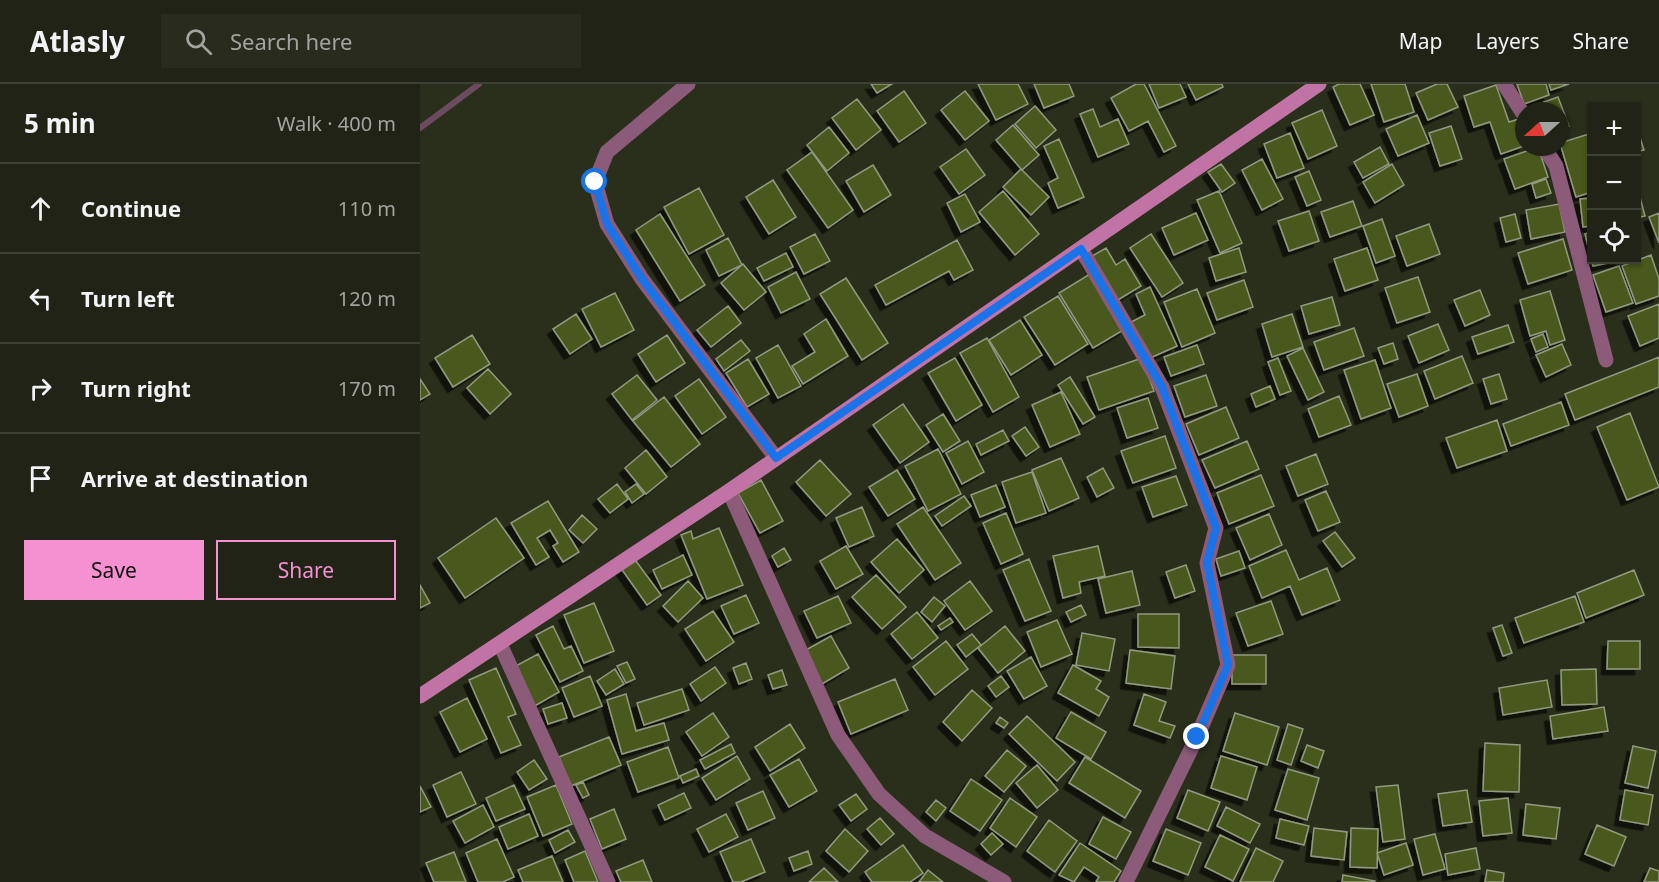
<!DOCTYPE html>
<meta charset="utf-8">
<style>
:root{--surface:#202315;--page:#282b1e;--text:#f1f3f6;--muted:#a2a4a0;--line:#3d4034;--accent:#f590d1}
body{margin:0;font-family:"Noto Sans",sans-serif;background:var(--page);color:var(--text)}
.controls{position:absolute;right:18px;top:18px;display:grid;overflow:hidden;border-radius:0px;box-shadow:0 2px 4px #0004}
.controls button{width:54px;height:54px;display:grid;place-items:center;padding:0;border:0;border-bottom:2px solid var(--line);background:var(--surface);color:var(--text);font:30px sans-serif}
.compass{position:absolute;left:1095px;top:18px;width:54px;height:54px;border-radius:50%;background:var(--surface);box-shadow:0 2px 4px #0004;rotate:249deg}
.stop{position:absolute;width:18px;height:18px;margin:-14px;border:4px solid #1a73e8;border-radius:50%;background:#fff}
.stop.end{background:#1a73e8;border-color:#fff;box-shadow:0 2px 6px #0008}
.list{margin:0;padding:0;list-style:none}
h2{display:flex;justify-content:space-between;align-items:center;height:78px;margin:0;padding:0 24px;font-size:26px}
h2 small{font-size:20px;font-weight:400;color:var(--muted)}
.list li{display:grid;grid-template-columns:39px 1fr auto;gap:18px;align-items:center;box-sizing:border-box;height:90px;padding:0 24px;border-top:2px solid var(--line)}
.list b{display:block;font-size:22px;white-space:nowrap}
.list em{font-size:20px;font-style:normal;color:var(--muted)}
.actions{display:flex;gap:12px;padding:18px 24px}
.actions a{flex:1;padding:14px 0;border:2px solid var(--accent);border-radius:0px;text-align:center;font-size:21px;color:var(--accent)}
.actions .main{background:var(--accent);color:#111}
.icon{flex:none;width:33px;height:33px;fill:none;stroke:currentColor;stroke-width:2;stroke-linecap:round;stroke-linejoin:round}
.map{position:relative;flex:none;width:1239px;height:798px;overflow:hidden}
header{display:flex;align-items:center;gap:36px;box-sizing:border-box;height:84px;padding:0 30px;background:var(--surface);border-bottom:2px solid var(--line)}
header strong{font-size:28px}
nav{display:flex;gap:33px;margin-inline-start:auto;font-size:21px}
.search{width:420px;height:54px;background:var(--page);display:flex;align-items:center;gap:15px;box-sizing:border-box;padding:0 21px;border-radius:0px;color:var(--muted);font-size:22px}
main{display:flex}
aside{flex:1;background:var(--surface)}
.map>svg:first-child{display:block}
</style>
<header>
<strong>Atlasly</strong>
<div class="search"><svg class="icon" aria-label="search" viewBox="0 0 24 24"><circle cx="10" cy="10" r="6"/><path d="M15 15l6 6"/></svg>Search here</div>
<nav><a>Map</a><a>Layers</a><a>Share</a></nav>
</header>
<main>
<aside>
<h2>5 min<small>Walk · 400 m</small></h2>
<ul class="list">
<li><svg class="icon" aria-label="ahead" viewBox="0 0 24 24"><path d="M12 20V5M6 11l6-6 6 6"/></svg><div><b>Continue</b></div><em>110 m</em></li>
<li><svg class="icon" aria-label="left" viewBox="0 0 24 24"><path d="M17 20v-9H6M10 6l-5 5 5 5"/></svg><div><b>Turn left</b></div><em>120 m</em></li>
<li><svg class="icon" aria-label="right" viewBox="0 0 24 24"><path d="M7 20v-9h11M14 6l5 5-5 5"/></svg><div><b>Turn right</b></div><em>170 m</em></li>
<li><svg class="icon" aria-label="arrive" viewBox="0 0 24 24"><path d="M6 21V4h12l-3 4 3 4H6"/></svg><div><b>Arrive at destination</b></div></li>
</ul>
<div class="actions"><a class="main">Save</a><a>Share</a></div>
</aside>
<div class="map">
<svg width="1239" height="798" viewBox="0 0 1239 798">
<defs>
<filter id="shadow"><feDropShadow dx="-5.5" dy="5.5" stdDeviation="0" flood-color="#0009"/></filter>
</defs>
<rect width="100%" height="100%" fill="#2a2f1c"/>
<g fill="none" stroke-linecap="round" stroke-linejoin="round">
<path stroke="#6c4b60" stroke-width="6" d="M 0,44 L 59,0"/>
</g>
<path fill="#4a591b" stroke="#919981" stroke-width="1.5" filter="url(#shadow)" d="M 451,0 L 472,0 L 457,9 Z
M 558,0 L 598,0 L 608,20 L 576,36 Z
M 614,0 L 649,0 L 654,12 L 624,24 Z
M 716,0 L 724,0 L 756,62 L 744,68 L 728,37 L 709,47 L 691,14 Z
M 729,0 L 760,0 L 766,13 L 739,24 Z
M 768,0 L 802,0 L 803,3 L 776,16 Z
M 919,0 L 940,0 L 954,31 L 930,41 L 913,3 Z
M 951,0 L 985,0 L 994,28 L 964,38 Z
M 1017,0 L 1027,0 L 1038,23 L 1008,36 L 996,9 Z
M 1097,0 L 1126,0 L 1129,11 L 1104,20 Z
M 1129,0 L 1149,0 L 1131,6 Z
M 1076,1 L 1089,38 L 1102,34 L 1104,39 L 1104,62 L 1081,70 L 1070,38 L 1054,43 L 1044,12 Z
M 484,7 L 506,39 L 479,58 L 457,27 Z
M 545,7 L 569,37 L 545,56 L 521,26 Z
M 1138,13 L 1149,42 L 1140,45 L 1140,27 L 1115,27 L 1113,22 Z
M 437,15 L 461,46 L 436,66 L 412,34 Z
M 615,22 L 636,46 L 616,64 L 595,40 Z
M 673,25 L 680,43 L 698,35 L 709,60 L 678,73 L 660,30 Z
M 902,26 L 917,62 L 888,75 L 872,39 Z
M 997,31 L 1009,59 L 978,72 L 966,45 Z
M 593,41 L 619,71 L 602,86 L 576,56 Z
M 1216,41 L 1224,66 L 1216,68 Z
M 1031,42 L 1042,75 L 1020,82 L 1009,49 Z
M 409,43 L 429,69 L 407,87 L 387,61 Z
M 870,49 L 884,84 L 857,94 L 844,60 Z
M 1172,49 L 1172,108 L 1156,113 L 1140,59 Z
M 639,55 L 664,113 L 638,124 L 628,99 L 638,94 L 624,62 Z
M 960,63 L 969,80 L 943,94 L 934,78 Z
M 1118,63 L 1128,93 L 1095,105 L 1084,75 Z
M 546,65 L 565,91 L 539,110 L 520,83 Z
M 392,68 L 433,126 L 408,144 L 367,86 Z
M 842,75 L 863,115 L 842,126 L 822,86 Z
M 801,80 L 815,99 L 802,108 L 788,88 Z
M 972,80 L 984,101 L 955,119 L 943,98 Z
M 453,81 L 471,111 L 444,128 L 426,97 Z
M 601,85 L 629,113 L 611,131 L 583,103 Z
M 889,87 L 901,116 L 887,122 L 875,93 Z
M 1126,95 L 1131,109 L 1116,114 L 1112,100 Z
M 353,96 L 376,133 L 349,150 L 326,113 Z
M 1217,102 L 1225,132 L 1216,134 L 1216,102 Z
M 279,104 L 304,151 L 269,170 L 244,123 Z
M 583,107 L 619,150 L 595,171 L 559,128 Z
M 799,107 L 822,159 L 800,169 L 777,116 Z
M 545,110 L 560,138 L 541,148 L 527,119 Z
M 1172,114 L 1172,142 L 1163,143 L 1160,115 Z
M 933,117 L 942,142 L 910,153 L 901,128 Z
M 1139,120 L 1145,148 L 1111,155 L 1106,126 Z
M 889,127 L 899,157 L 869,167 L 858,137 Z
M 776,129 L 788,156 L 754,171 L 742,144 Z
M 1239,129 L 1239,159 L 1229,133 Z
M 240,130 L 285,201 L 260,217 L 216,146 Z
M 1095,130 L 1101,154 L 1086,158 L 1080,134 Z
M 962,135 L 975,172 L 956,179 L 943,142 Z
M 1009,140 L 1020,170 L 987,182 L 976,152 Z
M 1172,148 L 1172,176 L 1202,176 L 1173,182 L 1165,150 Z
M 395,150 L 410,177 L 384,190 L 370,163 Z
M 731,150 L 763,199 L 742,213 L 710,164 Z
M 308,154 L 322,181 L 299,192 L 286,166 Z
M 1143,155 L 1152,186 L 1108,200 L 1098,169 Z
M 537,156 L 553,186 L 534,196 L 529,187 L 466,221 L 455,201 Z
M 686,164 L 696,181 L 705,175 L 721,202 L 693,219 L 667,175 Z
M 819,164 L 826,188 L 796,197 L 789,174 Z
M 947,164 L 958,196 L 925,207 L 914,175 Z
M 366,169 L 373,183 L 344,197 L 337,184 Z
M 1231,171 L 1239,195 L 1239,212 L 1216,220 L 1202,182 Z
M 323,180 L 346,208 L 324,226 L 301,199 Z
M 1199,182 L 1213,219 L 1186,228 L 1173,191 Z
M 376,188 L 390,215 L 361,229 L 348,203 Z
M 670,190 L 705,245 L 673,264 L 639,209 Z
M 998,193 L 1010,228 L 977,239 L 965,204 Z
M 426,194 L 468,259 L 442,276 L 400,210 Z
M 824,196 L 833,223 L 797,236 L 787,209 Z
M 730,203 L 757,262 L 728,275 L 711,238 L 725,231 L 716,210 Z
M 777,205 L 795,249 L 762,263 L 744,218 Z
M 1060,206 L 1070,231 L 1045,242 L 1034,216 Z
M 1130,207 L 1145,256 L 1130,261 L 1126,247 L 1110,252 L 1100,216 Z
M 195,209 L 214,246 L 181,263 L 162,225 Z
M 638,212 L 668,260 L 635,281 L 604,233 Z
M 912,213 L 920,241 L 889,250 L 881,222 Z
M 1239,220 L 1239,254 L 1220,262 L 1208,232 Z
M 308,222 L 321,239 L 291,263 L 277,246 Z
M 156,230 L 172,255 L 150,270 L 133,245 Z
M 872,230 L 883,263 L 852,273 L 842,240 Z
M 406,235 L 428,272 L 383,300 L 372,282 L 395,268 L 384,250 Z
M 600,236 L 622,271 L 591,291 L 569,256 Z
M 1018,240 L 1029,266 L 999,279 L 988,252 Z
M 1088,241 L 1094,258 L 1058,270 L 1052,253 Z
M 934,244 L 944,272 L 904,286 L 894,258 Z
M 1123,250 L 1128,263 L 1116,268 L 1111,255 Z
M 52,251 L 70,280 L 33,303 L 15,274 Z
M 247,251 L 265,279 L 236,298 L 218,270 Z
M 567,254 L 599,313 L 573,328 L 540,269 Z
M 321,256 L 330,267 L 304,287 L 296,275 Z
M 973,259 L 978,275 L 964,280 L 958,264 Z
M 1142,260 L 1151,281 L 1126,293 L 1116,271 Z
M 358,261 L 381,302 L 358,314 L 336,274 Z
M 777,261 L 784,280 L 751,292 L 744,273 Z
M 883,264 L 904,308 L 888,316 L 867,272 Z
M 1042,272 L 1053,299 L 1015,315 L 1004,287 Z
M 1239,273 L 1239,303 L 1155,336 L 1145,310 Z
M 535,274 L 562,321 L 536,337 L 508,289 Z
M 722,274 L 734,307 L 679,326 L 667,293 Z
M 858,274 L 871,307 L 860,311 L 848,278 Z
M 328,275 L 349,310 L 327,323 L 306,289 Z
M 955,276 L 971,324 L 941,335 L 924,286 Z
M 68,285 L 91,310 L 70,330 L 47,304 Z
M 997,290 L 1008,322 L 979,333 L 967,300 Z
M 1079,290 L 1087,315 L 1071,320 L 1063,295 Z
M 217,291 L 237,316 L 212,336 L 192,310 Z
M 786,291 L 797,322 L 765,333 L 754,302 Z
M 650,293 L 675,333 L 663,340 L 638,301 Z
M 0,295 L 10,310 L 0,316 Z
M 279,295 L 306,333 L 282,350 L 255,312 Z
M 850,302 L 855,315 L 836,323 L 831,310 Z
M 641,308 L 660,350 L 630,363 L 612,321 Z
M 919,312 L 931,341 L 899,353 L 888,325 Z
M 244,313 L 280,360 L 251,383 L 213,337 Z
M 728,314 L 738,344 L 707,354 L 697,324 Z
M 1141,318 L 1149,341 L 1091,362 L 1083,340 Z
M 483,320 L 509,358 L 480,379 L 453,341 Z
M 806,323 L 819,354 L 779,371 L 766,340 Z
M 1210,329 L 1239,403 L 1207,416 L 1177,343 Z
M 523,330 L 540,357 L 523,368 L 506,341 Z
M 1077,336 L 1087,367 L 1037,384 L 1026,354 Z
M 605,343 L 619,363 L 606,372 L 592,352 Z
M 583,346 L 589,357 L 561,371 L 556,360 Z
M 745,352 L 756,384 L 713,399 L 701,367 Z
M 548,357 L 564,388 L 542,400 L 526,369 Z
M 827,357 L 839,385 L 795,404 L 782,376 Z
M 518,365 L 541,410 L 508,427 L 485,382 Z
M 226,366 L 247,393 L 226,410 L 205,384 Z
M 896,370 L 908,400 L 878,412 L 866,382 Z
M 641,374 L 659,414 L 629,427 L 612,386 Z
M 400,376 L 431,410 L 406,432 L 376,398 Z
M 683,384 L 694,404 L 677,413 L 667,393 Z
M 477,386 L 495,415 L 468,432 L 449,403 Z
M 612,388 L 626,429 L 596,439 L 582,398 Z
M 841,391 L 854,422 L 809,440 L 797,409 Z
M 756,392 L 767,421 L 733,433 L 722,403 Z
M 341,396 L 363,437 L 340,449 L 318,409 Z
M 197,400 L 208,415 L 190,429 L 178,415 Z
M 216,400 L 224,410 L 212,419 L 205,408 Z
M 576,401 L 585,423 L 560,433 L 551,411 Z
M 906,407 L 920,438 L 898,447 L 885,416 Z
M 544,412 L 551,422 L 522,442 L 515,432 Z
M 128,417 L 159,468 L 143,478 L 133,462 L 138,459 L 130,446 L 117,454 L 129,473 L 116,481 L 91,439 Z
M 442,423 L 454,452 L 429,463 L 416,434 Z
M 503,423 L 541,479 L 515,496 L 477,440 Z
M 586,429 L 603,470 L 581,480 L 563,439 Z
M 849,430 L 862,461 L 830,476 L 816,444 Z
M 162,431 L 177,445 L 163,459 L 149,446 Z
M 76,434 L 104,474 L 45,514 L 18,474 Z
M 299,444 L 323,501 L 287,515 L 261,451 L 271,447 L 273,455 Z
M 915,448 L 935,474 L 922,483 L 903,457 Z
M 477,455 L 504,486 L 479,509 L 451,478 Z
M 426,462 L 443,490 L 416,505 L 400,477 Z
M 678,462 L 685,492 L 659,498 L 661,509 L 643,514 L 633,472 Z
M 364,464 L 371,476 L 358,483 L 352,472 Z
M 866,466 L 879,496 L 907,484 L 920,516 L 882,531 L 870,502 L 842,514 L 829,482 Z
M 819,467 L 825,484 L 801,492 L 796,475 Z
M 263,471 L 272,491 L 242,505 L 233,486 Z
M 213,473 L 241,511 L 227,521 L 200,483 Z
M 609,475 L 631,527 L 605,537 L 583,486 Z
M 766,481 L 775,507 L 755,514 L 746,488 Z
M 1214,486 L 1224,511 L 1166,534 L 1157,509 Z
M 712,487 L 720,521 L 686,529 L 678,495 Z
M 456,491 L 486,523 L 462,545 L 432,513 Z
M 268,497 L 283,514 L 258,538 L 243,522 Z
M 550,497 L 572,527 L 545,546 L 524,517 Z
M 0,501 L 10,519 L 0,524 Z
M 326,511 L 339,539 L 314,550 L 301,522 Z
M 418,512 L 431,539 L 397,554 L 384,527 Z
M 1155,512 L 1164,538 L 1104,559 L 1095,534 Z
M 514,513 L 525,522 L 512,538 L 501,528 Z
M 851,517 L 863,550 L 828,562 L 816,529 Z
M 174,519 L 194,567 L 164,579 L 144,531 Z
M 661,521 L 666,531 L 651,538 L 646,528 Z
M 293,527 L 314,558 L 286,577 L 265,545 Z
M 497,528 L 518,554 L 492,575 L 471,550 Z
M 718,530 L 759,530 L 759,564 L 718,563 Z
M 530,534 L 533,538 L 521,546 L 518,542 Z
M 637,536 L 652,570 L 621,583 L 607,548 Z
M 1082,541 L 1092,569 L 1083,572 L 1073,544 Z
M 133,542 L 144,565 L 151,562 L 163,587 L 140,598 L 116,551 Z
M 585,542 L 605,567 L 578,589 L 558,564 Z
M 662,549 L 695,555 L 689,587 L 656,581 Z
M 552,550 L 561,561 L 546,573 L 537,561 Z
M 411,552 L 429,584 L 402,600 L 384,567 Z
M 526,557 L 548,585 L 515,611 L 493,583 Z
M 1188,557 L 1220,557 L 1220,585 L 1187,585 Z
M 710,566 L 755,572 L 751,605 L 706,599 Z
M 118,570 L 139,608 L 113,623 L 92,584 Z
M 812,571 L 846,571 L 846,600 L 812,600 Z
M 611,573 L 627,602 L 604,615 L 587,587 Z
M 207,578 L 215,595 L 206,599 L 197,582 Z
M 326,579 L 332,595 L 319,600 L 313,584 Z
M 653,581 L 681,597 L 676,605 L 689,613 L 679,632 L 638,609 Z
M 295,583 L 306,599 L 281,617 L 270,600 Z
M 76,584 L 96,630 L 88,633 L 101,661 L 81,669 L 49,596 Z
M 195,585 L 204,600 L 186,611 L 177,597 Z
M 1176,585 L 1177,620 L 1142,621 L 1141,586 Z
M 362,586 L 367,601 L 353,605 L 348,591 Z
M 170,592 L 182,622 L 154,633 L 142,604 Z
M 581,592 L 589,603 L 576,613 L 568,602 Z
M 475,595 L 488,626 L 431,650 L 418,618 Z
M 1127,596 L 1132,623 L 1083,631 L 1079,604 Z
M 262,605 L 269,626 L 224,641 L 217,619 Z
M 552,606 L 572,624 L 542,657 L 523,638 Z
M 206,610 L 216,647 L 244,639 L 249,656 L 202,670 L 187,616 Z
M 724,610 L 746,618 L 739,637 L 755,642 L 750,654 L 714,641 Z
M 47,614 L 67,655 L 40,668 L 20,628 Z
M 142,619 L 147,634 L 128,640 L 123,625 Z
M 1184,623 L 1188,647 L 1133,655 L 1130,632 Z
M 651,628 L 686,648 L 671,675 L 636,654 Z
M 293,629 L 309,653 L 282,672 L 266,648 Z
M 815,629 L 859,643 L 847,681 L 803,667 Z
M 607,632 L 655,678 L 637,697 L 589,650 Z
M 580,633 L 588,639 L 584,644 L 576,639 Z
M 370,640 L 385,664 L 350,687 L 335,663 Z
M 868,640 L 883,645 L 871,681 L 857,676 Z
M 189,653 L 201,681 L 151,702 L 139,673 Z
M 1065,659 L 1100,661 L 1099,708 L 1063,707 Z
M 311,660 L 315,669 L 285,685 L 280,676 Z
M 887,661 L 904,667 L 898,684 L 881,677 Z
M 1213,662 L 1236,667 L 1228,704 L 1205,699 Z
M 248,663 L 259,694 L 218,708 L 207,678 Z
M 587,666 L 606,682 L 584,708 L 565,692 Z
M 317,672 L 330,695 L 296,716 L 282,694 Z
M 801,672 L 837,683 L 827,716 L 791,704 Z
M 665,673 L 721,707 L 705,734 L 649,699 Z
M 379,675 L 397,707 L 369,723 L 350,691 Z
M 114,676 L 127,695 L 109,706 L 97,688 Z
M 617,681 L 638,706 L 617,724 L 596,699 Z
M 276,685 L 279,692 L 263,699 L 260,692 Z
M 868,685 L 899,694 L 887,736 L 855,726 Z
M 41,688 L 56,720 L 27,733 L 13,701 Z
M 551,695 L 582,716 L 560,747 L 530,727 Z
M 163,698 L 169,711 L 163,714 L 156,701 Z
M 94,701 L 105,725 L 76,737 L 66,714 Z
M 136,701 L 152,740 L 123,752 L 107,713 Z
M 978,701 L 985,755 L 963,758 L 956,703 Z
M 0,702 L 11,723 L 0,728 Z
M 768,706 L 800,718 L 788,747 L 757,734 Z
M 1047,706 L 1052,738 L 1023,742 L 1018,710 Z
M 1205,706 L 1233,711 L 1228,741 L 1200,736 Z
M 343,707 L 355,734 L 328,746 L 316,719 Z
M 264,709 L 271,724 L 245,736 L 238,721 Z
M 436,710 L 447,725 L 431,737 L 419,721 Z
M 590,714 L 617,733 L 596,763 L 570,744 Z
M 1088,714 L 1092,749 L 1063,752 L 1059,717 Z
M 516,716 L 526,724 L 516,737 L 506,728 Z
M 1106,720 L 1140,724 L 1136,755 L 1103,751 Z
M 63,721 L 74,743 L 45,759 L 33,737 Z
M 806,723 L 840,740 L 830,759 L 797,742 Z
M 194,725 L 206,755 L 182,765 L 170,735 Z
M 109,730 L 118,752 L 88,765 L 79,743 Z
M 306,730 L 318,753 L 289,768 L 277,745 Z
M 683,733 L 711,748 L 696,775 L 669,760 Z
M 460,734 L 474,750 L 461,761 L 447,745 Z
M 860,735 L 889,742 L 884,761 L 856,754 Z
M 629,736 L 657,757 L 635,788 L 607,767 Z
M 1177,741 L 1206,753 L 1194,782 L 1165,770 Z
M 894,744 L 927,748 L 924,776 L 891,772 Z
M 931,744 L 958,745 L 957,784 L 930,783 Z
M 425,745 L 448,767 L 429,788 L 406,767 Z
M 746,745 L 781,759 L 768,791 L 733,777 Z
M 148,746 L 155,758 L 135,769 L 129,756 Z
M 572,749 L 583,760 L 571,771 L 561,760 Z
M 1015,750 L 1025,785 L 1003,791 L 994,755 Z
M 800,751 L 829,765 L 813,797 L 785,783 Z
M 77,755 L 94,793 L 83,798 L 58,798 L 46,769 Z
M 331,755 L 345,788 L 321,798 L 313,798 L 300,768 Z
M 660,759 L 701,787 L 694,798 L 676,798 L 679,793 L 664,783 L 654,798 L 639,791 Z
M 986,759 L 993,781 L 964,791 L 957,769 Z
M 483,761 L 503,789 L 490,798 L 452,798 L 445,788 Z
M 836,764 L 863,777 L 853,798 L 820,798 Z
M 1056,764 L 1060,785 L 1028,791 L 1025,770 Z
M 165,767 L 178,798 L 154,798 L 145,776 Z
M 388,767 L 392,780 L 374,787 L 369,774 Z
M 34,768 L 46,798 L 14,798 L 6,779 Z
M 132,772 L 143,798 L 103,798 L 98,786 Z
M 223,776 L 232,798 L 201,798 L 196,787 Z
M 404,784 L 418,798 L 389,798 Z
M 1230,784 L 1239,787 L 1239,798 L 1224,798 Z
M 508,786 L 523,798 L 499,798 Z
M 1067,786 L 1084,789 L 1083,798 L 1065,798 Z
M 923,791 L 955,797 L 955,798 L 922,798 Z"/>
<g fill="none" stroke-linecap="round" stroke-linejoin="round">
<path stroke="#8b5b79" stroke-width="15" d="M 268,0 L 187,68 L 175,98 L 187,140 L 222,195 L 356,374
M 1084,0 L 1104,31
M 1124,63 L 1136,82 L 1186,276
M 661,165 L 742,303 L 796,444 L 787,479 L 808,581 L 777,653 L 706,798
M 309,407 L 418,651 L 459,710 L 505,752 L 584,798
M 80,560 L 188,798"/>
<path stroke="#c073a4" stroke-width="15" d="M 0,612 L 309,407 L 899,0"/>
</g>
<g fill="none" stroke-linecap="round" stroke-linejoin="round">
<path stroke="#1a73e8" stroke-width="8" d="M 175,98 L 187,140 L 222,195 L 356,374 L 661,165 L 742,303 L 796,444 L 787,479 L 808,581 L 777,653"/>
</g>
</svg>
<div class="controls">
<button>+</button>
<button>−</button>
<button><svg class="icon" aria-label="locate" viewBox="0 0 24 24"><circle cx="12" cy="12" r="6"/><path d="M12 2v4M12 18v4M2 12h4M18 12h4"/></svg></button>
</div>
<svg class="compass" viewBox="-18 -18 36 36"><path d="M0-13l5 13h-10z" fill="#e53935"/><path d="M0 13l5-13h-10z" fill="#a2a4a0"/></svg>
<div class="stop" style="left:175px;top:98px"></div>
<div class="stop end" style="left:777px;top:653px"></div>
</div>
</main>
